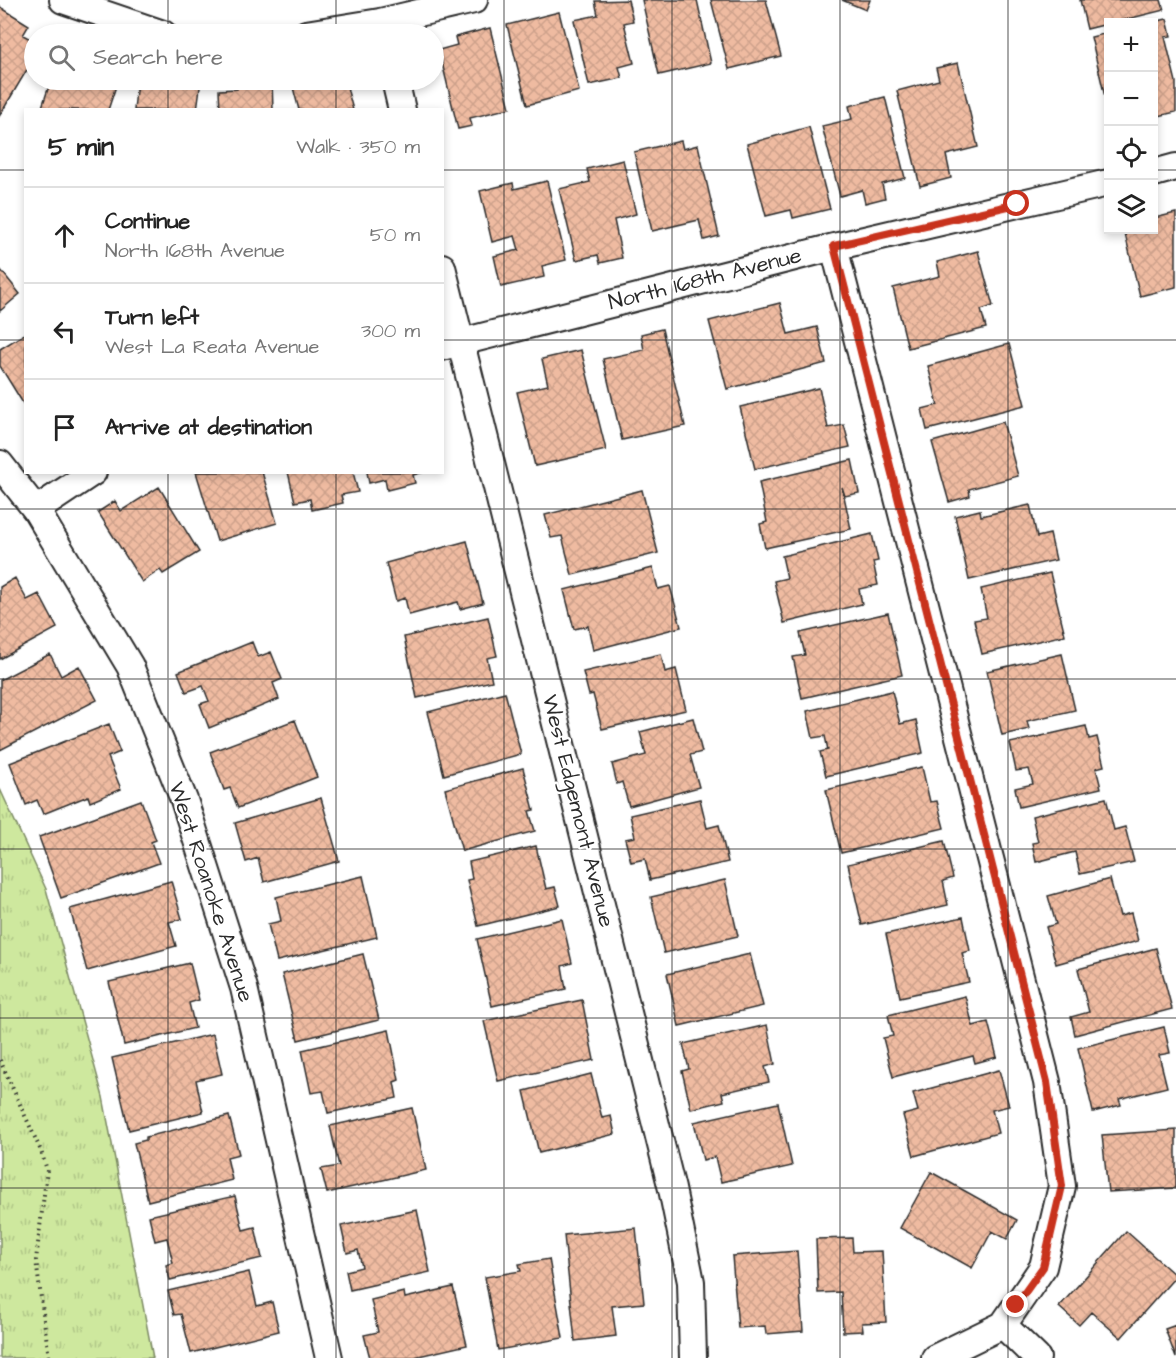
<!DOCTYPE html>
<meta charset="utf-8">
<style>
:root{--surface:#fff;--page:#f6f6f6;--text:#222;--muted:#767676;--line:#e0e0e0}
body{margin:0;font-family:"Architects Daughter",sans-serif;background:var(--page);color:var(--text)}
.controls{position:absolute;right:18px;top:18px;display:grid;overflow:hidden;border-radius:0px;box-shadow:0 3px 9px #0003}
.controls button{width:54px;height:54px;display:grid;place-items:center;padding:0;border:0;border-bottom:2px solid var(--line);background:var(--surface);color:var(--text);font:30px sans-serif}
.stop{position:absolute;width:18px;height:18px;margin:-14px;border:4px solid #c8321e;border-radius:50%;background:#fff}
.stop.end{background:#c8321e;border-color:#fff;box-shadow:0 2px 6px #0008}
.list{margin:0;padding:0;list-style:none}
h2{display:flex;justify-content:space-between;align-items:center;height:78px;margin:0;padding:0 24px;font-size:26px}
h2 small{font-size:20px;font-weight:400;color:var(--muted)}
.list li{display:grid;grid-template-columns:39px 1fr auto;gap:18px;align-items:center;box-sizing:border-box;height:96px;padding:0 24px;border-top:2px solid var(--line)}
.list b{display:block;font-size:22px;white-space:nowrap}
.list p{margin:0;font-size:20px;white-space:nowrap;color:var(--muted)}
.list em{font-size:20px;font-style:normal;color:var(--muted)}
.icon{flex:none;width:33px;height:33px;fill:none;stroke:currentColor;stroke-width:2;stroke-linecap:round;stroke-linejoin:round}
.map{position:relative;flex:none;width:1176px;height:1358px;overflow:hidden}
.search{position:absolute;background:var(--surface);box-shadow:0 3px 9px #0003;left:24px;top:24px;width:420px;height:66px;display:flex;align-items:center;gap:15px;box-sizing:border-box;padding:0 21px;border-radius:33px;color:var(--muted);font-size:22px}
.panel{position:absolute;background:var(--surface);box-shadow:0 3px 9px #0003;left:24px;top:108px;width:420px;height:366px;border-radius:0px}
.map>svg:first-child{display:block}
</style>
<div class="map">
<svg width="1176" height="1358" viewBox="0 0 1176 1358">
<defs>
<pattern id="grass-tufts" width="24" height="20" patternUnits="userSpaceOnUse" patternTransform="scale(1.5)"><rect width="24" height="20" fill="#cee89e"/><path d="M3 7l-1-3M5 7V3M7 7l1-3M15 17l-1-3M17 17v-4M19 17l1-3" fill="none" stroke="#b1c788"/></pattern>
<pattern id="building-cross-hatch" width="8" height="8" patternUnits="userSpaceOnUse" patternTransform="scale(1.5)"><rect width="8" height="8" fill="#efbba1"/><path d="M0 0l8 8M0 8l8-8" fill="none" stroke="#cda18b"/></pattern>
</defs>
<rect width="100%" height="100%" fill="#fff"/>
<filter id="ink" filterUnits="userSpaceOnUse"><feTurbulence type="fractalNoise" baseFrequency=".0167" numOctaves="2"/><feDisplacementMap in="SourceGraphic" scale="12" xChannelSelector="R" yChannelSelector="G"/><feConvolveMatrix kernelMatrix="1 2 1 2 8 2 1 2 1" color-interpolation-filters="sRGB"/></filter>
<g filter="url(#ink)">
<path fill="url(#grass-tufts)" stroke="#7c8a64" stroke-width="1.5" d="M 0,789 L 46,889 L 103,1097 L 153,1358 L 0,1358 Z"/>
<path fill="url(#building-cross-hatch)" stroke="#2b2b2b" stroke-width="1.5" d="M 628,0 L 633,21 L 624,23 L 634,63 L 619,67 L 622,78 L 589,85 L 574,20 L 598,15 L 595,1 Z
M 642,0 L 697,0 L 711,63 L 659,75 Z
M 711,0 L 766,0 L 781,56 L 729,69 Z
M 842,0 L 870,0 L 866,10 Z
M 1080,0 L 1161,0 L 1164,10 L 1087,29 Z
M 0,7 L 29,25 L 23,35 L 34,41 L 34,58 L 0,115 Z
M 559,12 L 579,91 L 527,105 L 507,25 Z
M 1167,19 L 1171,36 L 1165,37 L 1176,82 L 1176,112 L 1154,117 L 1153,22 Z
M 490,28 L 510,108 L 470,118 L 472,126 L 458,129 L 439,50 L 457,45 L 455,37 Z
M 1108,33 L 1108,110 L 1091,37 Z
M 958,63 L 978,147 L 946,155 L 951,178 L 920,186 L 897,91 L 939,80 L 936,68 Z
M 51,80 L 118,80 L 108,110 L 41,110 Z
M 166,80 L 201,80 L 197,110 L 134,110 L 137,81 L 165,84 Z
M 237,80 L 272,80 L 273,110 L 220,110 L 219,90 L 237,89 Z
M 291,80 L 345,80 L 353,110 L 299,110 Z
M 885,97 L 905,178 L 882,184 L 885,198 L 865,203 L 862,190 L 840,196 L 822,126 L 852,119 L 849,106 Z
M 809,127 L 830,209 L 793,218 L 791,210 L 766,216 L 747,144 Z
M 681,141 L 683,149 L 698,145 L 719,236 L 704,240 L 699,220 L 652,231 L 634,152 Z
M 623,160 L 636,214 L 614,220 L 622,258 L 600,263 L 598,255 L 576,260 L 559,189 L 590,182 L 587,169 Z
M 547,181 L 566,260 L 542,266 L 544,277 L 501,287 L 494,256 L 519,250 L 515,236 L 492,242 L 480,191 L 513,183 L 514,189 Z
M 1176,213 L 1176,287 L 1140,296 L 1124,230 L 1154,230 L 1154,218 Z
M 978,251 L 993,306 L 981,310 L 986,328 L 908,348 L 893,288 L 940,276 L 937,262 Z
M 0,269 L 20,294 L 0,311 Z
M 780,303 L 788,334 L 817,327 L 826,363 L 727,389 L 709,321 Z
M 662,329 L 685,426 L 622,440 L 603,359 L 644,350 L 641,334 Z
M 26,333 L 26,408 L 0,366 L 0,349 Z
M 1009,344 L 1025,405 L 927,430 L 922,409 L 938,405 L 928,366 Z
M 581,350 L 606,450 L 535,466 L 517,392 L 548,385 L 542,359 Z
M 819,388 L 828,428 L 844,425 L 850,447 L 755,469 L 740,407 Z
M 1003,422 L 1018,476 L 969,489 L 970,496 L 949,502 L 932,442 Z
M 852,460 L 859,493 L 845,496 L 842,487 L 851,529 L 765,548 L 760,524 L 767,522 L 759,482 Z
M 196,472 L 262,472 L 277,523 L 217,541 Z
M 288,472 L 353,472 L 358,492 L 341,495 L 343,503 L 312,510 L 310,499 L 295,502 Z
M 367,472 L 424,472 L 413,475 L 415,483 L 387,490 L 385,479 L 369,483 Z
M 159,487 L 199,552 L 163,574 L 160,570 L 142,582 L 98,512 L 115,501 L 121,511 Z
M 642,490 L 658,553 L 572,575 L 562,536 L 551,538 L 545,515 Z
M 1030,505 L 1037,537 L 1050,534 L 1056,560 L 969,580 L 955,516 L 980,510 L 981,516 Z
M 872,534 L 878,561 L 873,562 L 878,585 L 859,589 L 862,604 L 784,623 L 774,581 L 787,578 L 782,556 Z
M 467,541 L 483,603 L 460,609 L 458,602 L 409,615 L 405,598 L 396,601 L 386,563 Z
M 653,568 L 658,589 L 670,586 L 681,627 L 593,650 L 588,626 L 574,629 L 564,590 Z
M 1050,573 L 1065,635 L 982,654 L 974,620 L 987,618 L 981,589 Z
M 15,578 L 27,600 L 39,594 L 57,628 L 0,659 L 0,587 Z
M 888,613 L 902,675 L 802,698 L 793,657 L 805,655 L 800,633 Z
M 488,617 L 497,656 L 487,658 L 492,681 L 417,698 L 404,637 Z
M 252,642 L 258,657 L 271,652 L 282,679 L 273,683 L 279,699 L 209,728 L 200,704 L 209,701 L 203,686 L 186,692 L 178,672 Z
M 50,654 L 61,676 L 79,666 L 97,700 L 0,750 L 0,680 Z
M 661,654 L 665,672 L 676,669 L 686,710 L 602,729 L 593,694 L 589,695 L 583,672 Z
M 1062,654 L 1075,710 L 1027,721 L 1029,729 L 1002,735 L 987,671 Z
M 892,691 L 900,724 L 916,720 L 923,753 L 826,776 L 820,752 L 828,750 L 825,736 L 813,738 L 807,711 Z
M 505,692 L 521,754 L 444,775 L 428,712 Z
M 693,718 L 702,752 L 690,755 L 699,787 L 629,806 L 622,782 L 617,784 L 612,764 L 646,755 L 640,732 Z
M 295,720 L 317,777 L 238,808 L 230,788 L 224,790 L 210,752 Z
M 109,724 L 120,752 L 108,757 L 121,789 L 90,802 L 88,796 L 43,814 L 37,800 L 26,805 L 10,763 Z
M 1086,726 L 1089,739 L 1097,737 L 1104,766 L 1096,768 L 1101,788 L 1019,807 L 1015,788 L 1033,784 L 1029,769 L 1016,771 L 1010,743 Z
M 922,767 L 930,802 L 937,801 L 944,828 L 841,853 L 826,790 Z
M 523,768 L 534,810 L 529,811 L 535,831 L 462,851 L 445,789 Z
M 321,798 L 339,861 L 264,882 L 258,858 L 246,862 L 235,823 Z
M 1106,798 L 1114,830 L 1125,827 L 1134,862 L 1080,874 L 1075,852 L 1036,862 L 1032,843 L 1038,842 L 1032,816 Z
M 700,799 L 707,828 L 719,825 L 728,862 L 650,880 L 645,859 L 631,862 L 625,839 L 635,837 L 630,815 Z
M 141,800 L 156,840 L 151,842 L 159,863 L 61,898 L 39,837 Z
M 944,841 L 953,878 L 943,881 L 948,905 L 862,925 L 848,864 Z
M 536,846 L 546,889 L 555,887 L 560,906 L 478,926 L 467,880 L 472,879 L 469,862 Z
M 363,876 L 377,937 L 277,961 L 268,924 L 281,921 L 276,897 Z
M 1110,879 L 1120,916 L 1131,913 L 1138,941 L 1056,964 L 1046,927 L 1056,924 L 1048,896 Z
M 725,880 L 738,936 L 664,953 L 651,897 Z
M 171,881 L 182,919 L 169,922 L 176,946 L 87,971 L 70,909 Z
M 963,917 L 970,951 L 962,953 L 969,982 L 900,997 L 886,934 Z
M 562,919 L 572,963 L 562,966 L 566,989 L 492,1006 L 477,939 Z
M 1156,948 L 1172,1009 L 1075,1035 L 1071,1017 L 1089,1012 L 1078,969 Z
M 363,954 L 379,1020 L 298,1040 L 282,974 Z
M 750,954 L 763,1006 L 679,1026 L 667,974 Z
M 190,963 L 199,1000 L 189,1003 L 195,1028 L 124,1045 L 109,982 Z
M 965,996 L 973,1026 L 988,1022 L 997,1057 L 975,1063 L 973,1056 L 893,1077 L 883,1038 L 893,1036 L 888,1015 Z
M 582,1000 L 594,1060 L 498,1081 L 484,1021 Z
M 767,1025 L 775,1064 L 765,1067 L 769,1082 L 722,1093 L 724,1101 L 691,1109 L 682,1071 L 689,1069 L 683,1044 Z
M 1164,1027 L 1170,1053 L 1159,1055 L 1167,1087 L 1119,1099 L 1121,1105 L 1093,1112 L 1078,1048 Z
M 389,1030 L 399,1080 L 394,1082 L 397,1098 L 328,1113 L 323,1091 L 311,1093 L 302,1050 Z
M 213,1034 L 222,1074 L 196,1080 L 203,1112 L 129,1130 L 112,1058 Z
M 999,1070 L 1009,1106 L 992,1110 L 998,1133 L 914,1156 L 903,1115 L 918,1111 L 913,1093 Z
M 591,1074 L 602,1118 L 611,1116 L 615,1134 L 539,1153 L 524,1091 Z
M 778,1103 L 792,1166 L 721,1182 L 715,1157 L 703,1160 L 694,1122 Z
M 412,1108 L 426,1170 L 327,1193 L 321,1169 L 339,1166 L 330,1126 Z
M 229,1116 L 239,1154 L 227,1157 L 232,1180 L 148,1201 L 134,1143 L 146,1140 L 146,1137 Z
M 1176,1130 L 1176,1188 L 1108,1192 L 1102,1135 Z
M 931,1172 L 1017,1220 L 1007,1239 L 992,1231 L 972,1268 L 900,1228 Z
M 235,1196 L 243,1230 L 255,1227 L 262,1258 L 170,1280 L 166,1265 L 173,1263 L 167,1238 L 155,1241 L 149,1216 Z
M 417,1210 L 430,1272 L 350,1290 L 346,1271 L 362,1267 L 358,1250 L 347,1253 L 341,1226 Z
M 636,1228 L 644,1303 L 612,1306 L 616,1336 L 575,1341 L 564,1235 Z
M 1126,1231 L 1176,1276 L 1121,1338 L 1091,1312 L 1079,1325 L 1059,1307 Z
M 852,1238 L 853,1252 L 882,1251 L 886,1322 L 862,1323 L 863,1331 L 843,1332 L 841,1292 L 818,1293 L 816,1239 Z
M 797,1251 L 803,1331 L 766,1334 L 765,1326 L 738,1328 L 732,1256 Z
M 549,1259 L 563,1338 L 498,1350 L 485,1277 L 521,1271 L 519,1264 Z
M 249,1272 L 257,1306 L 272,1302 L 279,1331 L 191,1353 L 181,1314 L 174,1315 L 168,1291 Z
M 453,1287 L 467,1345 L 410,1358 L 370,1358 L 364,1335 L 378,1332 L 371,1300 L 404,1292 L 405,1298 Z
M 1176,1325 L 1176,1358 L 1165,1329 Z"/>
<g fill="none" stroke-linecap="round" stroke-linejoin="round">
<g stroke="#2b2b2b" stroke-width="30">
<path id="street" d="M 63,0 L 163,34
M 306,34 L 380,22 L 474,0
M 395,80 L 402,110
M 1154,173 L 1176,167
M 834,247 L 1047,1082 L 1062,1186 L 1043,1267 L 1003,1325 L 935,1358
M 442,267 L 672,1189 L 691,1282 L 693,1358
M 442,347 L 834,247 L 1108,183
M 0,464 L 36,510 L 130,666 L 184,800 L 244,988 L 329,1358
M 36,510 L 93,472
M 1003,1325 L 1037,1358"/>
</g>
<path stroke="#2b2b2b" stroke-width="4" stroke-dasharray="1.5 4.5" stroke-linecap="butt" d="M 0,1060 L 41,1151 L 47,1170 L 36,1260 L 49,1358"/>
<use href="#street" stroke="#fff" stroke-width="26"/>
</g>
</g>
<g fill="none" stroke-linecap="round" stroke-linejoin="round" filter="url(#ink)">
<path stroke="#c8321e" stroke-width="8" d="M 1016,1305 L 1043,1267 L 1062,1186 L 1047,1082 L 834,246 L 1017,204"/>
</g>
<path fill="none" stroke="#2b2b2b" stroke-width="1.5" stroke-opacity="0.55" d="M 168,0 L 168,34M 336,0 L 336,34M 504,0 L 504,1358M 672,0 L 672,1358M 840,0 L 840,1358M 1008,0 L 1008,1358M 168,80 L 168,110M 336,80 L 336,110M 0,170 L 26,170M 442,170 L 1108,170M 1154,170 L 1176,170M 0,340 L 26,340M 442,340 L 1176,340M 168,472 L 168,1358M 336,472 L 336,1358M 0,509 L 1176,509M 0,679 L 1176,679M 0,849 L 1176,849M 0,1018 L 1176,1018M 0,1188 L 1176,1188"/>
<g text-anchor="middle" dominant-baseline="central" stroke-width="4.5" stroke-linejoin="round" paint-order="stroke">
<g font-size="22" fill="#2b2b2b" stroke="#fff">
<text transform="translate(705 279) rotate(-14)">North 168th Avenue</text>
<text transform="translate(578 811) rotate(76)">West Edgemont Avenue</text>
<text transform="translate(211 892) rotate(72)">West Roanoke Avenue</text>
</g>
</g>
</svg>
<div class="controls">
<button>+</button>
<button>−</button>
<button><svg class="icon" aria-label="locate" viewBox="0 0 24 24"><circle cx="12" cy="12" r="6"/><path d="M12 2v4M12 18v4M2 12h4M18 12h4"/></svg></button>
<button><svg class="icon" aria-label="layers" viewBox="0 0 24 24"><path d="M12 4l9 5-9 5-9-5zM3 14l9 5 9-5"/></svg></button>
</div>
<div class="stop" style="left:1017px;top:204px"></div>
<div class="stop end" style="left:1016px;top:1305px"></div>
<div class="search"><svg class="icon" aria-label="search" viewBox="0 0 24 24"><circle cx="10" cy="10" r="6"/><path d="M15 15l6 6"/></svg>Search here</div>
<section class="panel">
<h2>5 min<small>Walk · 350 m</small></h2>
<ul class="list">
<li><svg class="icon" aria-label="ahead" viewBox="0 0 24 24"><path d="M12 20V5M6 11l6-6 6 6"/></svg><div><b>Continue</b><p>North 168th Avenue</p></div><em>50 m</em></li>
<li><svg class="icon" aria-label="left" viewBox="0 0 24 24"><path d="M17 20v-9H6M10 6l-5 5 5 5"/></svg><div><b>Turn left</b><p>West La Reata Avenue</p></div><em>300 m</em></li>
<li><svg class="icon" aria-label="arrive" viewBox="0 0 24 24"><path d="M6 21V4h12l-3 4 3 4H6"/></svg><div><b>Arrive at destination</b></div></li>
</ul>
</section>
</div>
